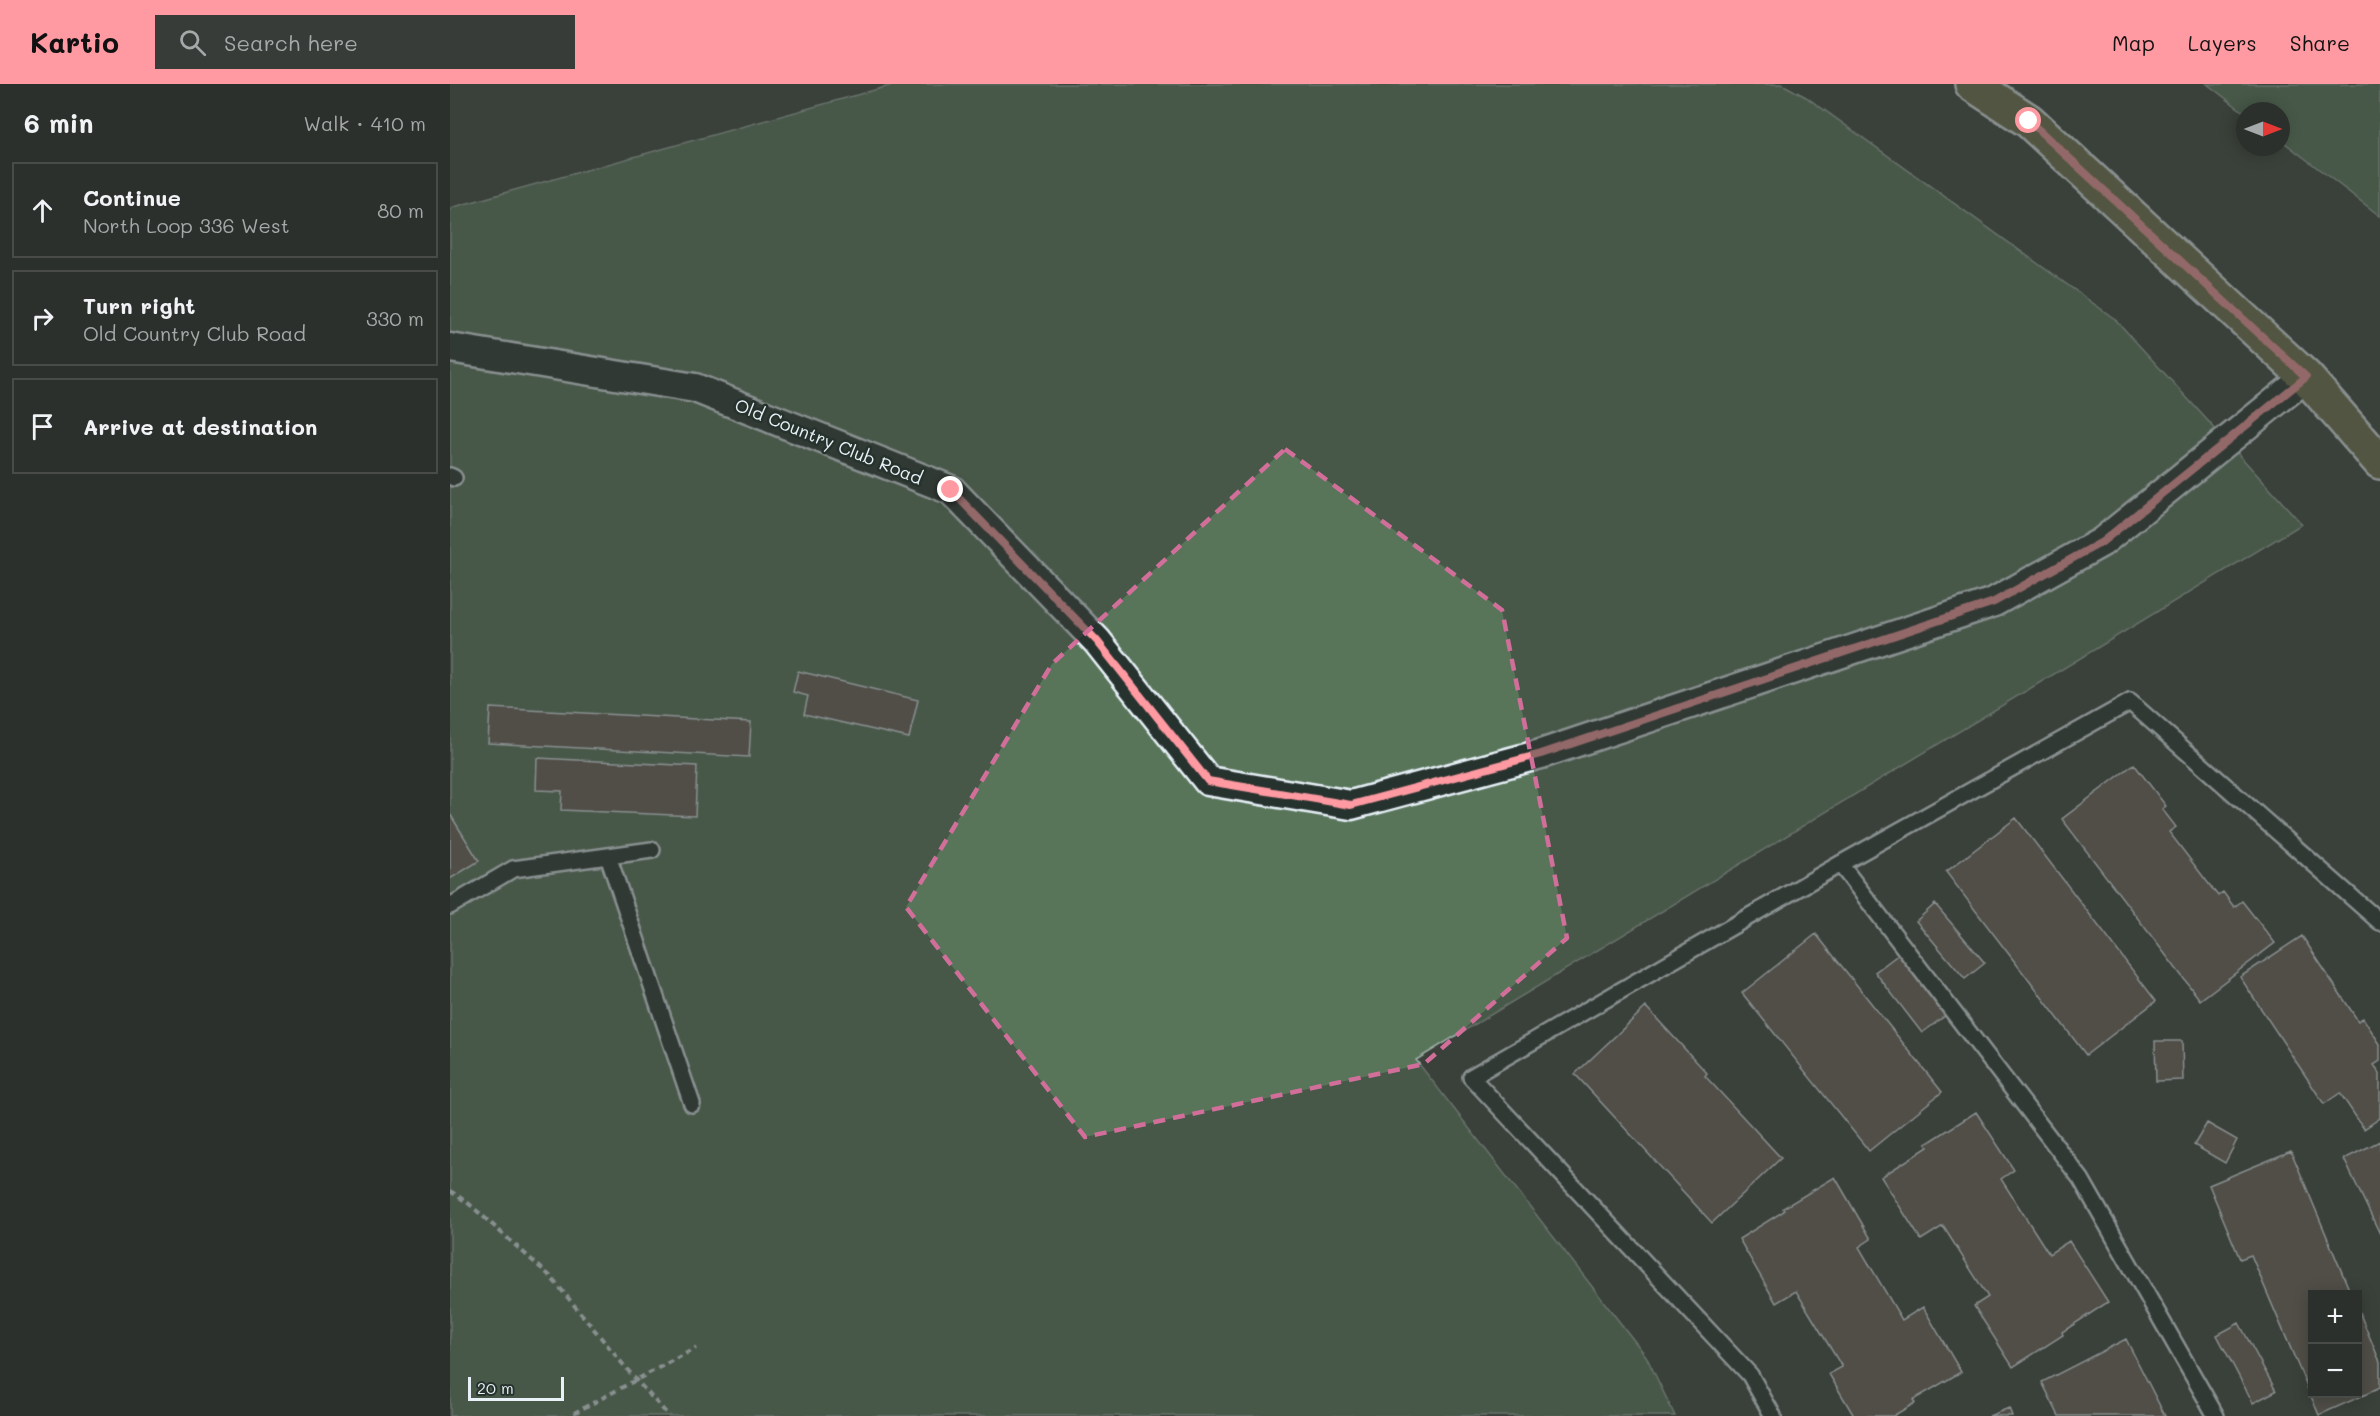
<!DOCTYPE html>
<meta charset="utf-8">
<style>
:root{--surface:#2c302c;--page:#383c38;--text:#f1f3f6;--muted:#a6a9a9;--line:#484b48;--accent:#ff9aa2}
body{margin:0;font-family:Mali,sans-serif;background:var(--page);color:var(--text)}
.controls{position:absolute;right:18px;bottom:18px;display:grid;overflow:hidden;border-radius:0px;box-shadow:0 3px 15px #0003}
.controls button{width:54px;height:54px;display:grid;place-items:center;padding:0;border:0;border-bottom:2px solid var(--line);background:var(--surface);color:var(--text);font:30px sans-serif}
.compass{position:absolute;left:1786px;top:18px;width:54px;height:54px;border-radius:50%;background:var(--surface);box-shadow:0 3px 15px #0003;rotate:90deg}
.scale{position:absolute;left:18px;bottom:15px;width:96px;box-sizing:border-box;padding-left:6px;border:3px solid #e8f1f8;border-top:0;font-size:16px;line-height:21px;white-space:nowrap;color:#e8f1f8;-webkit-text-stroke:4px #26332d;paint-order:stroke}
.stop{position:absolute;width:18px;height:18px;margin:-14px;border:4px solid #ff9aa2;border-radius:50%;background:#fff}
.stop.end{background:#ff9aa2;border-color:#fff;box-shadow:0 2px 6px #0008}
.list{margin:0;padding:0;list-style:none}
h2{display:flex;justify-content:space-between;align-items:center;height:78px;margin:0;padding:0 24px;font-size:26px}
h2 small{font-size:20px;font-weight:400;color:var(--muted)}
.list li{display:grid;grid-template-columns:39px 1fr auto;gap:18px;align-items:center;box-sizing:border-box;height:96px;margin:0 12px 12px;padding:0 12px;border:2px solid var(--line);border-radius:0px}
.list b{display:block;font-size:22px;white-space:nowrap}
.list p{margin:0;font-size:20px;white-space:nowrap;color:var(--muted)}
.list em{font-size:20px;font-style:normal;color:var(--muted)}
.icon{flex:none;width:33px;height:33px;fill:none;stroke:currentColor;stroke-width:2;stroke-linecap:round;stroke-linejoin:round}
.map{position:relative;flex:none;width:1930px;height:1332px;overflow:hidden}
header{display:flex;align-items:center;gap:36px;box-sizing:border-box;height:84px;padding:0 30px;background:var(--accent);color:#111}
header strong{font-size:28px}
nav{display:flex;gap:33px;margin-inline-start:auto;font-size:21px}
.search{width:420px;height:54px;background:var(--page);display:flex;align-items:center;gap:15px;box-sizing:border-box;padding:0 21px;border-radius:0px;color:var(--muted);font-size:22px}
main{display:flex}
aside{flex:1;background:var(--surface)}
.map>svg:first-child{display:block}
</style>
<header>
<strong>Kartio</strong>
<div class="search"><svg class="icon" aria-label="search" viewBox="0 0 24 24"><circle cx="10" cy="10" r="6"/><path d="M15 15l6 6"/></svg>Search here</div>
<nav><a>Map</a><a>Layers</a><a>Share</a></nav>
</header>
<main>
<aside>
<h2>6 min<small>Walk · 410 m</small></h2>
<ul class="list">
<li><svg class="icon" aria-label="ahead" viewBox="0 0 24 24"><path d="M12 20V5M6 11l6-6 6 6"/></svg><div><b>Continue</b><p>North Loop 336 West</p></div><em>80 m</em></li>
<li><svg class="icon" aria-label="right" viewBox="0 0 24 24"><path d="M7 20v-9h11M14 6l5 5-5 5"/></svg><div><b>Turn right</b><p>Old Country Club Road</p></div><em>330 m</em></li>
<li><svg class="icon" aria-label="arrive" viewBox="0 0 24 24"><path d="M6 21V4h12l-3 4 3 4H6"/></svg><div><b>Arrive at destination</b></div></li>
</ul>
</aside>
<div class="map">
<svg width="1930" height="1332" viewBox="0 0 1930 1332">
<rect width="100%" height="100%" fill="#3b403a"/>
<filter id="ink" filterUnits="userSpaceOnUse"><feTurbulence type="fractalNoise" baseFrequency=".0167" numOctaves="2"/><feDisplacementMap in="SourceGraphic" scale="12" xChannelSelector="R" yChannelSelector="G"/><feConvolveMatrix kernelMatrix="1 2 1 2 8 2 1 2 1" color-interpolation-filters="sRGB"/></filter>
<g filter="url(#ink)">
<path fill="#58745a" stroke="#a0b2a9" stroke-width="1.5" d="M 446,0 L 1332,0 L 1356,13 L 1665,235 L 1852,440 L 966,976 L 1196,1272 L 1225,1332 L 0,1332 L 0,124 Z
M 1757,0 L 1930,0 L 1930,132 L 1831,56 L 1831,27 L 1795,27 L 1795,29 Z"/>
<path fill="#6c5f59" stroke="#e8f1f8" stroke-width="1.5" d="M 348,587 L 468,616 L 459,654 L 354,630 L 358,612 L 343,608 Z
M 40,624 L 301,638 L 299,673 L 38,659 Z
M 87,674 L 247,682 L 245,732 L 111,726 L 112,707 L 86,706 Z
M 1684,680 L 1716,722 L 1712,725 L 1726,743 L 1719,748 L 1768,812 L 1773,808 L 1784,823 L 1792,817 L 1825,859 L 1750,916 L 1612,735 Z
M 0,730 L 29,777 L 0,795 Z
M 1566,734 L 1706,917 L 1636,971 L 1496,788 Z
M 1485,820 L 1535,879 L 1515,895 L 1466,837 Z
M 1366,850 L 1492,1008 L 1419,1067 L 1292,909 Z
M 1852,852 L 1908,937 L 1913,934 L 1930,960 L 1930,977 L 1924,981 L 1930,989 L 1930,1034 L 1914,1045 L 1890,1009 L 1874,1020 L 1790,893 Z
M 1449,870 L 1496,931 L 1472,949 L 1425,888 Z
M 1196,923 L 1257,989 L 1255,992 L 1331,1074 L 1262,1139 L 1125,990 Z
M 1705,957 L 1732,957 L 1733,996 L 1706,997 Z
M 1526,1028 L 1564,1086 L 1551,1095 L 1599,1170 L 1619,1157 L 1658,1218 L 1612,1248 L 1613,1251 L 1563,1283 L 1524,1222 L 1538,1213 L 1493,1142 L 1471,1156 L 1431,1093 L 1478,1063 L 1476,1060 Z
M 1757,1039 L 1787,1056 L 1775,1079 L 1744,1061 Z
M 1930,1057 L 1930,1150 L 1894,1075 Z
M 1841,1067 L 1901,1210 L 1862,1210 L 1862,1310 L 1908,1310 L 1908,1225 L 1930,1278 L 1930,1304 L 1869,1331 L 1801,1171 L 1790,1175 L 1759,1101 Z
M 1385,1093 L 1421,1155 L 1409,1163 L 1452,1236 L 1473,1223 L 1511,1288 L 1463,1316 L 1465,1319 L 1443,1332 L 1404,1332 L 1379,1290 L 1392,1283 L 1346,1207 L 1326,1219 L 1289,1155 L 1334,1127 L 1333,1124 Z
M 1789,1239 L 1826,1307 L 1803,1319 L 1767,1251 Z
M 1676,1255 L 1715,1332 L 1609,1332 L 1592,1298 Z
M 1559,1324 L 1562,1332 L 1539,1332 Z"/>
<g fill="none" stroke-linecap="round" stroke-linejoin="round">
<g stroke="#e8f1f8" stroke-width="20">
<path id="service" d="M 0,392 L 4,394
M 158,772 L 242,1020
M 1390,780 L 1631,1095 L 1766,1332
M 0,822 L 63,785 L 202,766
M 1323,1332 L 1300,1291 L 1021,993 L 1390,780 L 1680,618 L 1930,838"/>
</g>
<g stroke="#e8f1f8" stroke-width="33">
<path id="minor" d="M 0,264 L 245,304 L 501,406 L 647,557 L 758,697 L 901,721 L 1091,670 L 1544,518 L 1652,458 L 1856,293"/>
</g>
<g stroke="#e8f1f8" stroke-width="38">
<path id="primary" d="M 1522,0 L 1579,37 L 1856,293 L 1930,378"/>
</g>
<path stroke="#e8f1f8" stroke-width="4" stroke-dasharray="6 4.5" stroke-linecap="butt" d="M 0,1107 L 17,1118 L 100,1192 L 186,1296 L 219,1332
M 124,1329 L 246,1264"/>
<use href="#service" stroke="#26332d" stroke-width="15"/>
<use href="#minor" stroke="#26332d" stroke-width="28"/>
<use href="#primary" stroke="#70704a" stroke-width="33"/>
</g>
</g>
<g fill="none" stroke-linecap="round" stroke-linejoin="round" filter="url(#ink)">
<path stroke="#ff9aa2" stroke-width="8" d="M 501,406 L 647,557 L 758,697 L 901,721 L 1091,670 L 1544,518 L 1652,458 L 1856,293 L 1579,37"/>
</g>
<path d="M0 0H1930V1332H0ZM 835,365 L 1052,526 L 1117,854 L 974,980 L 635,1053 L 456,823 L 602,580 Z" fill="#3b403a" fill-opacity=".55" fill-rule="evenodd"/>
<path fill="none" stroke="#d16f9a" stroke-width="4.5" stroke-dasharray="12 8" stroke-linejoin="round" d="M 835,365 L 1052,526 L 1117,854 L 974,980 L 635,1053 L 456,823 L 602,580 Z"/>
<g text-anchor="middle" dominant-baseline="central" stroke-width="5" stroke-linejoin="round" paint-order="stroke">
<g font-size="18" fill="#e8f1f8" stroke="#26332d">
<text transform="translate(379 357) rotate(22)">Old Country Club Road</text>
</g>
</g>
</svg>
<div class="controls">
<button>+</button>
<button>−</button>
</div>
<svg class="compass" viewBox="-18 -18 36 36"><path d="M0-13l5 13h-10z" fill="#e53935"/><path d="M0 13l5-13h-10z" fill="#a6a9a9"/></svg>
<div class="scale">20 m</div>
<div class="stop" style="left:1579px;top:37px"></div>
<div class="stop end" style="left:501px;top:406px"></div>
</div>
</main>
